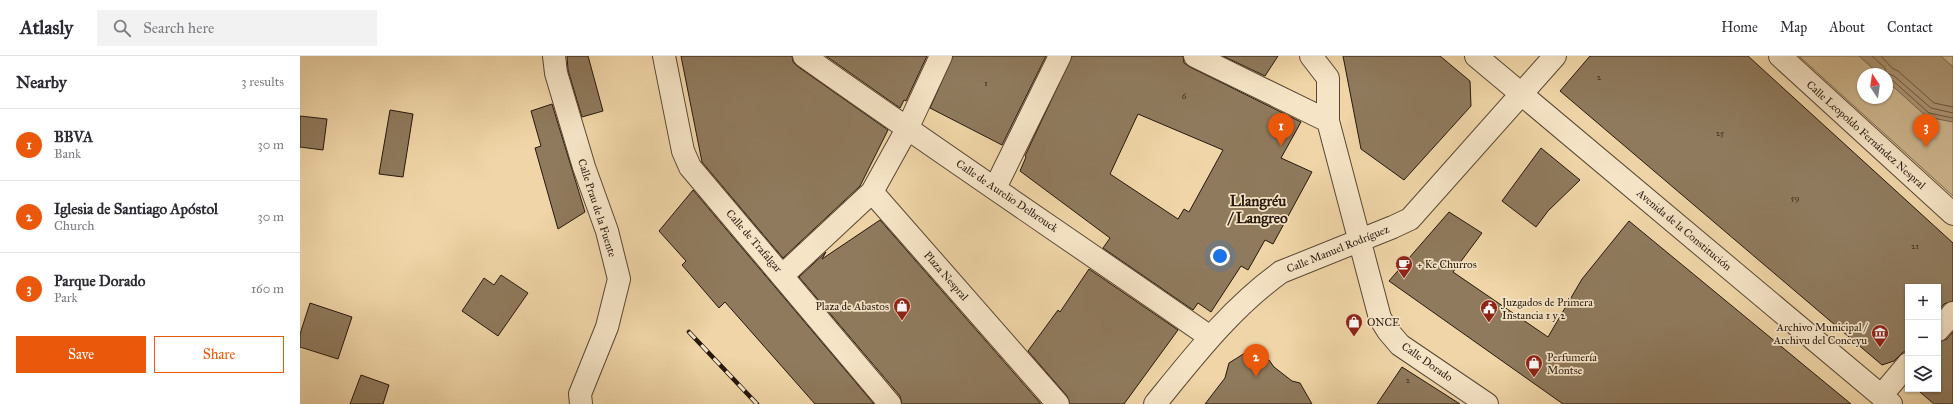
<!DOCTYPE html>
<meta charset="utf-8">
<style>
:root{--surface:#fff;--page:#f2f2f3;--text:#2b2b33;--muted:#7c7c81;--line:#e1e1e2;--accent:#ea580c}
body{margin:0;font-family:"IM FELL Great Primer",serif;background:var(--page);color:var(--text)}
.controls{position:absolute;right:12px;bottom:12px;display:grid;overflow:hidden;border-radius:0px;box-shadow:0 1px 3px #0004}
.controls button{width:36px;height:36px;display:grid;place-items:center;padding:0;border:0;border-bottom:1px solid var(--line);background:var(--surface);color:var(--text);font:20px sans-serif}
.compass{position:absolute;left:1557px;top:12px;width:36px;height:36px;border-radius:50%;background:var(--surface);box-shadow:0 1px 3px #0004;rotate:347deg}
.you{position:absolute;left:920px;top:200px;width:14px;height:14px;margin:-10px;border:3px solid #fff;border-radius:50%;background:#1a73e8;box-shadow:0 0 0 6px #1a73e833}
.badge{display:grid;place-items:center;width:26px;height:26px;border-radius:50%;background:var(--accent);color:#fff;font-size:13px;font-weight:700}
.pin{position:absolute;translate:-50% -33px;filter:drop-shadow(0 1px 2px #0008)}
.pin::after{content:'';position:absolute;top:21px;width:14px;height:12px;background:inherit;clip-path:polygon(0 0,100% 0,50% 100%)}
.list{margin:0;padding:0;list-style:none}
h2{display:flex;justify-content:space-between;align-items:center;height:52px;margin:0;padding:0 16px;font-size:17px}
h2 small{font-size:13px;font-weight:400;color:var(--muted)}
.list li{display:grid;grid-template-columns:26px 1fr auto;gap:12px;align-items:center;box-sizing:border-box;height:72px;padding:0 16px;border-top:1px solid var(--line)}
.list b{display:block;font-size:15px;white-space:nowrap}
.list p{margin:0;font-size:13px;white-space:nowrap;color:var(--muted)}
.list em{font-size:13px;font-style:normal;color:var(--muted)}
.actions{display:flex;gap:8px;padding:12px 16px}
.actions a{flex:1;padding:9px 0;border:1px solid var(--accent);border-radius:0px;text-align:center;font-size:14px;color:var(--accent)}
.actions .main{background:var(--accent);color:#fff}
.icon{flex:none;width:22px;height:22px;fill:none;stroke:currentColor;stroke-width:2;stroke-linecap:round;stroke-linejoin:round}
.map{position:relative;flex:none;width:1653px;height:348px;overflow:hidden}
header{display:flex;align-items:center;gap:24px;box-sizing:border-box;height:56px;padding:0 20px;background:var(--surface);border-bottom:1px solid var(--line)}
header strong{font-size:19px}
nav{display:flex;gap:22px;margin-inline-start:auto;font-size:14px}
.search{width:280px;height:36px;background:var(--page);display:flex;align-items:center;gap:10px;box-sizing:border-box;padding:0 14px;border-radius:0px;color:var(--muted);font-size:15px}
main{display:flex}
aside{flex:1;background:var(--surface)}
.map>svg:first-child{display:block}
</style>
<header>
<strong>Atlasly</strong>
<div class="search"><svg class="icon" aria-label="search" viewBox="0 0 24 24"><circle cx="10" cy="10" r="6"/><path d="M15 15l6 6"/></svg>Search here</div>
<nav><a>Home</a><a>Map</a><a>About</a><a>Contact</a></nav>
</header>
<main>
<aside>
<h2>Nearby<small>3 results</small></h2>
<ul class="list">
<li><span class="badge">1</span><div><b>BBVA</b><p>Bank</p></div><em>30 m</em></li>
<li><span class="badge">2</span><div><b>Iglesia de Santiago Apóstol</b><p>Church</p></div><em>30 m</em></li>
<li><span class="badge">3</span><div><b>Parque Dorado</b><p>Park</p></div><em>160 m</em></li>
</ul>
<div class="actions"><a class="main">Save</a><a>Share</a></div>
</aside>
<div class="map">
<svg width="1653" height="348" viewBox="0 0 1653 348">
<rect width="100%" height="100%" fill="#efd5a7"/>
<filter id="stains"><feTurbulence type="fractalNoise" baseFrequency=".005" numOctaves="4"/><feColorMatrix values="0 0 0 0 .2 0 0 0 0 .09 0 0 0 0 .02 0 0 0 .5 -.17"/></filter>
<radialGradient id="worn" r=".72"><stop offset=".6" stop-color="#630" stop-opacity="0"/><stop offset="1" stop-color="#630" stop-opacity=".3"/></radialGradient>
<path fill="#cdb58d" stroke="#7a664d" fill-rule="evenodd" d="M 1499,0 L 1653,0 L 1653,140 ZM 1563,18 L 1587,18 L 1587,42 L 1563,42 Z"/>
<path fill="#ab9573" stroke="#76634a" d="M 1559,0 L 1641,0 L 1653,11 L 1653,66 L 1627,61 L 1587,25 L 1587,18 L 1579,18 Z"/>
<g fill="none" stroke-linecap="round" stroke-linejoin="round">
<path stroke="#695640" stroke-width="1" d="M 1572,0 L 1584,11 L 1587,17 L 1594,20 L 1631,52 L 1653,57
M 1581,0 L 1592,12 L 1598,15 L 1634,47 L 1653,51
M 1587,22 L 1591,23 L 1629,57 L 1653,62"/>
</g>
<path fill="#8f7a5d" stroke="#27180d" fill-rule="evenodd" d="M 267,0 L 288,0 L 303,55 L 282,61 L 268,14 Z
M 381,0 L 492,0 L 493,6 L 497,10 L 588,74 L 560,130 L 483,202 L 402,106 Z
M 526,0 L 627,0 L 606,45 L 604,44 L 600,52 Z
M 653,0 L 746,0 L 702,89 L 630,52 Z
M 772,0 L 883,0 L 884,7 L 890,11 L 1001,66 L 981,102 L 1012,116 L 973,188 L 965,184 L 948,214 L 941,210 L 911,256 L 898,247 L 893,254 L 803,192 L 810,182 L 720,115 L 726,101 L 725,100 ZM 838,58 L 923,94 L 889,156 L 884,153 L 878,163 L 810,118 Z
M 923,0 L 978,0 L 965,20 Z
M 1043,0 L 1140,0 L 1170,25 L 1171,50 L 1104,124 L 1061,93 Z
M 1290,0 L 1448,0 L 1653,187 L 1653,245 L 1644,248 L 1638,255 L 1638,231 L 1608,231 L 1608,296 L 1603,296 L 1594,305 L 1582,309 L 1260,35 Z
M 252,48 L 285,156 L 258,173 L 235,92 L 241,90 L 231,55 Z
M 90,54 L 113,58 L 103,121 L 79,118 Z
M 0,60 L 27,63 L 23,94 L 0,91 Z
M 1241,92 L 1280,124 L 1248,155 L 1236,171 L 1202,145 Z
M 393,134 L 574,348 L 515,348 L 425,246 L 419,252 L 382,209 L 386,205 L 359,175 Z
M 1149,156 L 1182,177 L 1153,216 L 1248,281 L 1282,223 L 1329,165 L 1551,348 L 1263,348 L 1089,225 Z
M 580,164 L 741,348 L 602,348 L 600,340 L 499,221 L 526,196 L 522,203 Z
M 789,213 L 878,274 L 824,348 L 770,348 L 767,340 L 728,295 L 758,254 L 760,256 Z
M 201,219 L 228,237 L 198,280 L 162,255 L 184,222 L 194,229 Z
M 10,247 L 52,261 L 38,303 L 0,291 L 0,278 Z
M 1653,276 L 1653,348 L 1634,348 L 1620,336 L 1620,333 L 1638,333 L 1638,286 L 1647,283 Z
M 953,292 L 957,301 L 969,304 L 974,311 L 992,325 L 1000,327 L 1012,348 L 905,348 L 925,322 L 929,307 Z
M 1102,311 L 1160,348 L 1077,348 Z
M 61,319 L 89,329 L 83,348 L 50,348 Z"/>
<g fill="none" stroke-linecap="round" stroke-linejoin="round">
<g stroke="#594734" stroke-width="24">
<path id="minor" d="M 254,0 L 256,17 L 284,111 L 307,175 L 319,223 L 307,271 L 280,338 L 281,348
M 364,0 L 383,95 L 390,111 L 590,348
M 504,0 C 638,95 775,187 910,281
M 895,0 L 1028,65 L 1080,262 L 1088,275 L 1100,289 L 1187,348
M 1011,0 L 1028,22 L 1028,65
M 1176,0 L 1591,348
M 1480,0 L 1653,158
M 695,132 L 760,0
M 572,136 L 758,348
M 483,219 L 572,136 L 607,73 L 641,0
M 1638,274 L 1653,257
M 1581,340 L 1608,308
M 855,348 C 894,300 931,252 981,216 L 1093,171 L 1110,163 L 1255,0"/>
</g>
<use href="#minor" stroke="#f5e4c6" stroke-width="22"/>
<g stroke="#27180d" stroke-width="4.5">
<path id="rail" d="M 389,276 L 457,348"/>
</g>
<use href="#rail" stroke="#f5e4c6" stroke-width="3" stroke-dasharray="9" stroke-linecap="butt"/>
</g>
<defs>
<g id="cafe-pin" transform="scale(0.9)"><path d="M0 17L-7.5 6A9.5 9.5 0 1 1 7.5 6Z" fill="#8f2418" stroke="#f5e4c6"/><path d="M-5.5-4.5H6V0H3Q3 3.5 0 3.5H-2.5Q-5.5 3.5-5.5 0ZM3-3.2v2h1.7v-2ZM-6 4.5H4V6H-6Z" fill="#fff"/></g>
<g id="shop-pin" transform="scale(0.9)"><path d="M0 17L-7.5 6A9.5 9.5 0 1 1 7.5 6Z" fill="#8f2418" stroke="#f5e4c6"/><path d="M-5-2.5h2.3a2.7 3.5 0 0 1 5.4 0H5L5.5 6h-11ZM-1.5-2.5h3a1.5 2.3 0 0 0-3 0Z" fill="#fff"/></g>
<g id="civic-pin" transform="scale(0.9)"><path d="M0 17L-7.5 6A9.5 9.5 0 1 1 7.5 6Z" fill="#8f2418" stroke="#f5e4c6"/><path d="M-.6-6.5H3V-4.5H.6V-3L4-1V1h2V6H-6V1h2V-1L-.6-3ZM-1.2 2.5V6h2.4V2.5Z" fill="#fff"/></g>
<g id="museum-pin" transform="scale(0.9)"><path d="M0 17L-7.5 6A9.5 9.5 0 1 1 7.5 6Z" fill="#8f2418" stroke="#f5e4c6"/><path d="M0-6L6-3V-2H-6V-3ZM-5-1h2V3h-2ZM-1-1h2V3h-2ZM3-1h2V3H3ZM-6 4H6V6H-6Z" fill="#fff"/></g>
</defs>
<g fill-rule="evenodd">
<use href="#cafe-pin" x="1104" y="208"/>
<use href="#shop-pin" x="602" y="250"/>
<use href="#civic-pin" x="1189" y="252"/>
<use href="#shop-pin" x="1054" y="266"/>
<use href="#museum-pin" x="1580" y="277"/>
<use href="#shop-pin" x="1234" y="307"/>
</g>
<g text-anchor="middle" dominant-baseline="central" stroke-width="3.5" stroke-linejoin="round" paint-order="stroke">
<g font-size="9" fill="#413021">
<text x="1299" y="20">2</text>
<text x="686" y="26">1</text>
<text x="884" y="39">6</text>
<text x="1420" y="76">25</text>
<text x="1495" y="141">59</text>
<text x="1615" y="189">21</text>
<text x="1108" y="323">2</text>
</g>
<g font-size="11" fill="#27180d" stroke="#f5e4c6">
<text transform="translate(1566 79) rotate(42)">Calle Leopoldo Fernández Nespral</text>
<text transform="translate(707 140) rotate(34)">Calle de Aurelio Delbrouck</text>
<text transform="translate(297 152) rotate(72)">Calle Prau de la Fuente</text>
<text transform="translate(1384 174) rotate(40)">Avenida de la Constitución</text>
<text transform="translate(454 185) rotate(49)">Calle de Trafalgar</text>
<text transform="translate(1038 193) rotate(-22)">Calle Manuel Rodríguez</text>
<text transform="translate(646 220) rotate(49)">Plaza Nespral</text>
<text transform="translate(1127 306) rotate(35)">Calle Dorado</text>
</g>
<g font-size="11" fill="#27180d" stroke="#f5e4c6" text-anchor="start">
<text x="1117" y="208">+ Ke Churros</text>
<text x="1202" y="246">Juzgados de Primera<tspan x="1202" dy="13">Instancia 1 y 2</tspan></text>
<text x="589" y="250" text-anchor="end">Plaza de Abastos</text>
<text x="1067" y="266">ONCE</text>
<text x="1567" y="271" text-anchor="end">Archivo Municipal /<tspan x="1567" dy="13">Archivu del Conceyu</tspan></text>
<text x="1247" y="301">Perfumería<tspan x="1247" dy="13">Montse</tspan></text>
</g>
<g font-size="15" font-weight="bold" fill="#27180d" stroke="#f5e4c6">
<text x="958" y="145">Llangréu<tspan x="958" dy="17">/ Langreo</tspan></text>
</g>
</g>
<rect width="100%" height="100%" filter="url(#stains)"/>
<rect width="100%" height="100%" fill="url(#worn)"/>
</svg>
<div class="controls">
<button>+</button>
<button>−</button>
<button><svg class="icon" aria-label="layers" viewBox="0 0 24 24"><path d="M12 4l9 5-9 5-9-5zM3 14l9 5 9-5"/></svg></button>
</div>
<svg class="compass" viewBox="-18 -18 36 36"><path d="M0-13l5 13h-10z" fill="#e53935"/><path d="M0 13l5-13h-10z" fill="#7c7c81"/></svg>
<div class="you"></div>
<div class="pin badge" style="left:981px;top:90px">1</div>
<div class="pin badge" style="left:956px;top:321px">2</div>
<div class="pin badge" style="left:1626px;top:91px">3</div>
</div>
</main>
